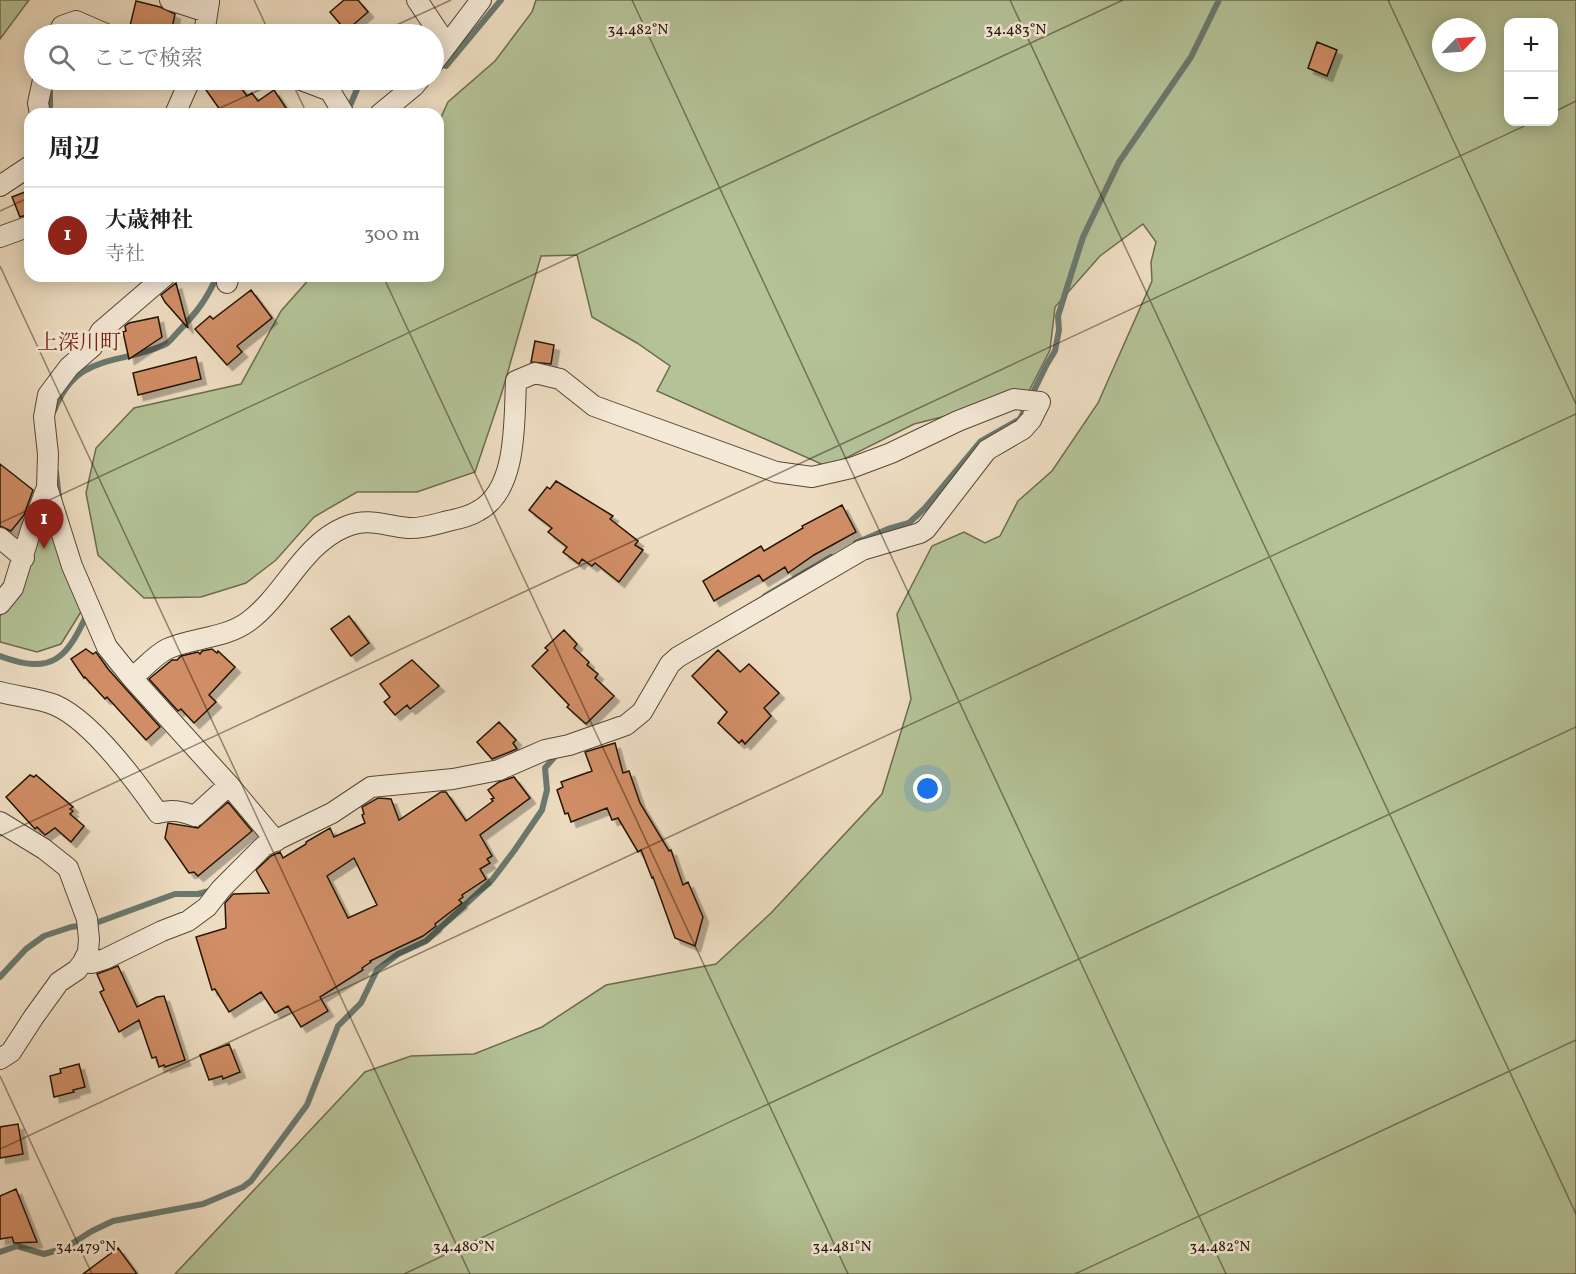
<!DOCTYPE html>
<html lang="ja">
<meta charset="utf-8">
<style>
:root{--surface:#fff;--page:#f6f6f6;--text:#202124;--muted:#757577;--line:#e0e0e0;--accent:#8f2418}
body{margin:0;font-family:Vollkorn,"Noto Serif JP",serif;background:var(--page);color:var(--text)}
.controls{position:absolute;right:18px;top:18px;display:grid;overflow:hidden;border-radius:12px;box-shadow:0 3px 15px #0003}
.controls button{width:54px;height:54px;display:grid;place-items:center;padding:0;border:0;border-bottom:2px solid var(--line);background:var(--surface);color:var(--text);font:30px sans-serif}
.compass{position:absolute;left:1432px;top:18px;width:54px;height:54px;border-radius:50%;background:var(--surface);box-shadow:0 3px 15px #0003;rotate:65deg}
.you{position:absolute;left:928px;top:789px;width:21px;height:21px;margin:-15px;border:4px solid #fff;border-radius:50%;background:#1a73e8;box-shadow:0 0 0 9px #1a73e833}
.badge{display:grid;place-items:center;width:39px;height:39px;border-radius:50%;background:var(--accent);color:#fff;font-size:20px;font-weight:700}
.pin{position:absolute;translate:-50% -50px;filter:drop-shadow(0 2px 3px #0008)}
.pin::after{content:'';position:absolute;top:32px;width:21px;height:18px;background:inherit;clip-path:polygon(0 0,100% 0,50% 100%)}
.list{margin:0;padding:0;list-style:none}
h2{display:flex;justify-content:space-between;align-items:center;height:78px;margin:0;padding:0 24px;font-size:26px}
h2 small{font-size:20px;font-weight:400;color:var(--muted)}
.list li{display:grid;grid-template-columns:39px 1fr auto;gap:18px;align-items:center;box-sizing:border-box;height:96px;padding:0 24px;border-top:2px solid var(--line)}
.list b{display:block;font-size:22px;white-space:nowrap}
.list p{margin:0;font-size:20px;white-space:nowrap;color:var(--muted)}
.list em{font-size:20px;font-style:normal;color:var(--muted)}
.icon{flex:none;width:33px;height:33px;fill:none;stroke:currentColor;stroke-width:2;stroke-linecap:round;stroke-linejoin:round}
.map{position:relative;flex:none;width:1576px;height:1274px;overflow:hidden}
.search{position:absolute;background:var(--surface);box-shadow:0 3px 15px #0003;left:24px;top:24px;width:420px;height:66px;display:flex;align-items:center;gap:15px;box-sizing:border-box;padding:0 21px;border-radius:33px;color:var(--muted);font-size:22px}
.panel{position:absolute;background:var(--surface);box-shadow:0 3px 15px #0003;left:24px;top:108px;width:420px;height:174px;border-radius:18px}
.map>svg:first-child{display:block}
</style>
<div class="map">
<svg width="1576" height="1274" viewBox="0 0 1576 1274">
<defs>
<filter id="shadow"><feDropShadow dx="5.5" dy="5.5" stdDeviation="0" flood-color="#0004"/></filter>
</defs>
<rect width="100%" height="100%" fill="#eeddc2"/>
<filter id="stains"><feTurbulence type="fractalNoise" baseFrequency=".00333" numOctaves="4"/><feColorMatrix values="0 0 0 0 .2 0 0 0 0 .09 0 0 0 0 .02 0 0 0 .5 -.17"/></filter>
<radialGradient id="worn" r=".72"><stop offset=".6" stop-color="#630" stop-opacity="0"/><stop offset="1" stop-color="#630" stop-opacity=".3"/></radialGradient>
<path fill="#b4c297" stroke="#6c6c4e" stroke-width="1.5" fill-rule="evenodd" d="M 0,0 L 29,0 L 0,39 Z
M 536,0 L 1576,0 L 1576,1274 L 175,1274 L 365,1072 L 411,1056 L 474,1054 L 542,1027 L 606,985 L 716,964 L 771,913 L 882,794 L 911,699 L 897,614 L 932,546 L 964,532 L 985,543 L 1000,536 L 1018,501 L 1052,471 L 1098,403 L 1152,281 L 1151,262 L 1156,242 L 1143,224 L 1100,256 L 1055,307 L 1050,350 L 1029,391 L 1011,393 L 978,408 L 914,424 L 828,467 L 657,391 L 670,366 L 637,343 L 592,317 L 577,255 L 541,256 L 502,392 L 475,472 L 417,492 L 357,492 L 314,517 L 276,560 L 246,583 L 201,597 L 144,598 L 98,555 L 86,493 L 96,448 L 134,408 L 241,384 L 281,311 L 312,276 L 438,276 L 438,124 L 448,102 L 495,61 L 532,12 ZM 1508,22 L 1554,22 L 1554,122 L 1508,122 ZM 1441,27 L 1477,27 L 1477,63 L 1441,63 Z
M 52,525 L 84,607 L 61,644 L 37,652 L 0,642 L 0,616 L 16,599 L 38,535 Z"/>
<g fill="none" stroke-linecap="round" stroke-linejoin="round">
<path stroke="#6a796f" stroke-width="6" d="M 438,61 L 446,66 L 501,0
M 50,92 L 50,114
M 327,114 L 349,108 L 361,80
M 54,411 C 77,352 116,366 164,345 C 169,343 173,337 177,333 C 196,313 206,301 217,276
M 56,472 L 59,498
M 856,543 L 888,529 L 909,523 L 925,508 L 981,441 L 1020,419 L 1047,364 L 1055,351 L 1059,330 L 1058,316 L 1083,237 L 1119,162 L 1191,57 L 1219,0
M 765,596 L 831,557
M 0,656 C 53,676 67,658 88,612
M 0,977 L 26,949 L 44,936 L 71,927 L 93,924 L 175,894 L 198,894 L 213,890
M 0,1252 L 17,1246 L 44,1254 L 65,1248 L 92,1231 L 113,1221 L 203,1204 L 243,1187 L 251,1181 L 307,1105 L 338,1026 L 361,1003 L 377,970 L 398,954 L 426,941 L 492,880 L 514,851 L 542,810 L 547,790 L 545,768 L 557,754"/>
</g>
<path fill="#d18e66" stroke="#241506" stroke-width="1.5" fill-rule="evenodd" filter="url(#shadow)" d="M 344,0 L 358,0 L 368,12 L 346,31 L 330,12 Z
M 136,1 L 160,7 L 175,14 L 171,34 L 128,34 Z
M 1317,42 L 1337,50 L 1327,76 L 1308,68 Z
M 202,80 L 235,80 L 247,96 L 252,93 L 258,101 L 274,90 L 290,114 L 223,114 L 201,83 Z
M 30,190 L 30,214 L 20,217 L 12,197 Z
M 176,283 L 188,328 L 165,302 L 161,295 Z
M 251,290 L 272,318 L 237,346 L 242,352 L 227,365 L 195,329 L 210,316 L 213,319 Z
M 158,317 L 162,337 L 129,359 L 123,332 L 126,331 L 125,326 L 129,323 Z
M 535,341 L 554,345 L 551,364 L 531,362 Z
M 196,357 L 201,379 L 138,395 L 133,373 Z
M 0,464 L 33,490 L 24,515 L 11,531 L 0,526 Z
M 556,481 L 613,516 L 610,519 L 638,541 L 635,545 L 643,550 L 619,582 L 595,563 L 592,566 L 582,559 L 579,564 L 563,552 L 567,547 L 548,532 L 552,528 L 529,510 L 547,487 L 550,489 Z
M 842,505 L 856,532 L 814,555 L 788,573 L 785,567 L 763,581 L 759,575 L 714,601 L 703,581 L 761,546 L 764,551 L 803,528 L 802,526 Z
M 349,616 L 369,643 L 351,656 L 331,629 Z
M 564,630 L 577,644 L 574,648 L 589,662 L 587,665 L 598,674 L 595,678 L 614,696 L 586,724 L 567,707 L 569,705 L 532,666 L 548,650 L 545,648 Z
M 86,649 L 93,654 L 96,652 L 108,669 L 160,727 L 146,740 L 107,697 L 105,699 L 85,677 L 84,678 L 71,659 Z
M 212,649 L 217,653 L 218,651 L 235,667 L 209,695 L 216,702 L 194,723 L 181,709 L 178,711 L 149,679 L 172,660 L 177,660 L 181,656 L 198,652 L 200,654 L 202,651 Z
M 718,650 L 740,672 L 749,664 L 779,693 L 764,708 L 771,716 L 745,744 L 742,740 L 739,743 L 718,723 L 727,712 L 692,676 Z
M 412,660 L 439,686 L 410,709 L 407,705 L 395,715 L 384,702 L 390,697 L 380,684 Z
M 499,722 L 516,740 L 513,743 L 517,749 L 492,759 L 477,742 Z
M 615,743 L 623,773 L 629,771 L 640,803 L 669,851 L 671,850 L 683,885 L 688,882 L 703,917 L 695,946 L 675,938 L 653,877 L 652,878 L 641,850 L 638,852 L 618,818 L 612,820 L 607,808 L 571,822 L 568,813 L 565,814 L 557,790 L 563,787 L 561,782 L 592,771 L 585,752 Z
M 30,775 L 34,777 L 36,775 L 73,807 L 70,809 L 73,811 L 70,814 L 84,826 L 71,842 L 55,828 L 45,835 L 37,827 L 35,829 L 6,797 Z
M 514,777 L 530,798 L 480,835 L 492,856 L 487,859 L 490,863 L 480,869 L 486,879 L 462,895 L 463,897 L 459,900 L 462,903 L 435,924 L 436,926 L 423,936 L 370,961 L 371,962 L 362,968 L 363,970 L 320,997 L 328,1011 L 301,1027 L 288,1006 L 275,1013 L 261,992 L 229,1012 L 215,989 L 212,990 L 196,937 L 226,928 L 225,903 L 233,894 L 269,893 L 256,870 L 271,856 L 280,852 L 283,858 L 306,844 L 306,842 L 330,828 L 334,837 L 365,823 L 362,815 L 364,814 L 362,807 L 378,798 L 391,799 L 399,820 L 441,792 L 446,792 L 466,821 L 493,801 L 491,799 L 494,798 L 488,790 L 499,782 ZM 354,858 L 377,905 L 348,918 L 327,876 Z
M 228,802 L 252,831 L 198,876 L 194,872 L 189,873 L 165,838 L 168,823 L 198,828 Z
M 118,966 L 137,1007 L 157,997 L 164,996 L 185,1060 L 165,1067 L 164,1065 L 159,1067 L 156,1057 L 152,1058 L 139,1020 L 119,1032 L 100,992 L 104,990 L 97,974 Z
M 229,1044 L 240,1072 L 223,1079 L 222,1076 L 209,1080 L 200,1055 Z
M 79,1064 L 85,1087 L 73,1090 L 74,1092 L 54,1097 L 50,1076 L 61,1073 L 60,1069 Z
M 18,1124 L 23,1154 L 0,1158 L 0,1127 Z
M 16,1189 L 37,1242 L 14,1243 L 12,1237 L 0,1239 L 0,1196 Z
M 118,1248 L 137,1274 L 83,1274 Z"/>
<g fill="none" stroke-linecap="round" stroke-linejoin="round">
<g stroke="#564735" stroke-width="22">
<path id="minor" d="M 170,0 L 207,12
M 417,0 L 447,45
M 58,34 L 62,26 L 76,21 L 106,34
M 204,34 L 209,2
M 434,62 L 481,0
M 301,80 L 330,91 L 344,114
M 40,114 L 38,103 L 43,80
M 175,114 L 190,80
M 380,114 L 414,86 L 419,80
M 0,186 L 30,166
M 0,237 L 30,226
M 227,283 L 229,276
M 47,487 L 72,566 L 107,647 L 132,678 L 229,785 L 276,841
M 0,538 L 24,558
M 0,604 L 13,588 L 31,530 L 47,487 L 48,454 L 44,417 L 48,395 L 69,367 L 92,347 L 101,331 L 165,276
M 0,692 C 18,697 38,698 55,705 C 92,721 135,780 158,813 C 171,809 181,811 195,816 L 229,785
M 0,822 L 44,849 L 68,868 L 87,919 L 89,939 L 88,952 L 83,962 L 77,970 L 59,982 L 33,1018 L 11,1052 L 0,1059
M 83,962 L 92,963 L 105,959 L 162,931 L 188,921 L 207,907 L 221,889 L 264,846 L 332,813 L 371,787 L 453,779 L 499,770 L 545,750 L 569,745 L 626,725 L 642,712 L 670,664 L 678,657 L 862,550 L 920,533 L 926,529 L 987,450 L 1023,429 L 1031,420 L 1040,402 L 1014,399 L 958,421 L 891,453 L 851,468 L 812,477 L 776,472 L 594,406 L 560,379 L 535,373 L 516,381 C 514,420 518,490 478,511 C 470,516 458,519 448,521 C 436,524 421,529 408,528 C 385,526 369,517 345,527 C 302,545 285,594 249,621 C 225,639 194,637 167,649 C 155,655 143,669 132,678"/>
</g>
<use href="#minor" stroke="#f4e9d7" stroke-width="20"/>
</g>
<path fill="none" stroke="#241506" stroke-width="1.5" stroke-opacity="0.45" d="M 254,0 L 270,34M 632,0 L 1226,1274M 1010,0 L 1576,1214M 1388,0 L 1576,404M 377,34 L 451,0M 291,80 L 307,114M 1554,112 L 1576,101M 207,114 L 281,80M 0,211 L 30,197M 0,266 L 470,1274M 383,276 L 848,1274M 0,523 L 1123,0M 0,836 L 1533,122M 0,1076 L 92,1274M 0,1149 L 1576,414M 404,1274 L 1576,727M 1075,1274 L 1576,1040"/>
<g text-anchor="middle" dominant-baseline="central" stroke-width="5" stroke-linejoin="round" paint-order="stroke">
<g font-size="21" fill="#7a1f14" stroke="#f4e9d7">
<text x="79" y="343">上深川町</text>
</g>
</g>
<g font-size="15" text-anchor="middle" fill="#241506" stroke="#f4e9d7" stroke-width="5" stroke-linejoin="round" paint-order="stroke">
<text x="638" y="34">34.482°N</text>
<text x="1016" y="34">34.483°N</text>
<text x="86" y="1251">34.479°N</text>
<text x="464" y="1251">34.480°N</text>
<text x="842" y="1251">34.481°N</text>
<text x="1220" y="1251">34.482°N</text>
</g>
<rect width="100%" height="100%" filter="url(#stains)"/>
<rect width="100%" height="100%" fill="url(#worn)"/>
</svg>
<div class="controls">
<button>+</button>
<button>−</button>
</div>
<svg class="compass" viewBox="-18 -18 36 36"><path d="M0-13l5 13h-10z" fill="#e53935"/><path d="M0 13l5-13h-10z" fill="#757577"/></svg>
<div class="you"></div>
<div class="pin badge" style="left:44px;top:549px">1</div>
<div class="search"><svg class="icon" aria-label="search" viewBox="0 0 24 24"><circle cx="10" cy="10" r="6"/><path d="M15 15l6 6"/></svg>ここで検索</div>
<section class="panel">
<h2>周辺<small></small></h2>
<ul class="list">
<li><span class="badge">1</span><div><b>大歳神社</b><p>寺社</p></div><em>300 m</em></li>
</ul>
</section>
</div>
